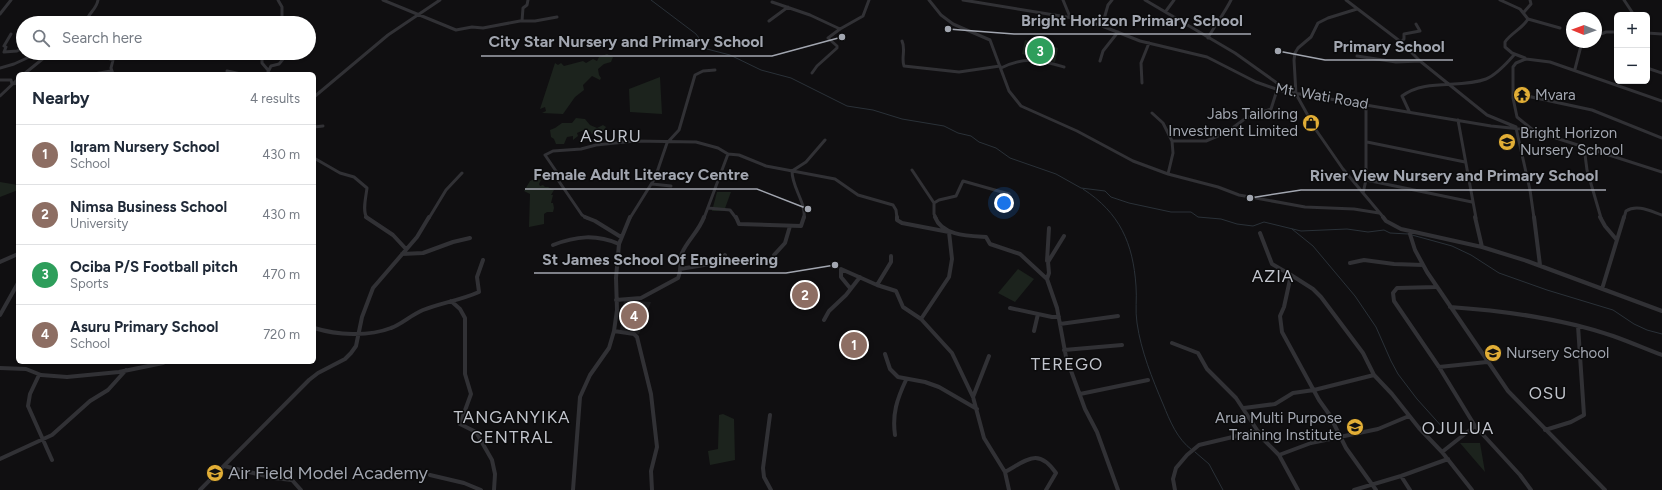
<!DOCTYPE html>
<meta charset="utf-8">
<style>
:root{--surface:#fff;--page:#f6f6f7;--text:#1f2937;--muted:#747a83;--line:#e0e1e3;--accent:#111827}
body{margin:0;font-family:Figtree,sans-serif;background:var(--page);color:var(--text)}
.controls{position:absolute;right:12px;top:12px;display:grid;overflow:hidden;border-radius:6px;box-shadow:0 1px 3px #0004}
.controls button{width:36px;height:36px;display:grid;place-items:center;padding:0;border:0;border-bottom:1px solid var(--line);background:var(--surface);color:var(--text);font:20px sans-serif}
.compass{position:absolute;left:1566px;top:12px;width:36px;height:36px;border-radius:50%;background:var(--surface);box-shadow:0 1px 3px #0004;rotate:271deg}
.you{position:absolute;left:1004px;top:203px;width:14px;height:14px;margin:-10px;border:3px solid #fff;border-radius:50%;background:#1a73e8;box-shadow:0 0 0 6px #1a73e833}
.badge{display:grid;place-items:center;width:26px;height:26px;border-radius:50%;background:var(--accent);color:#fff;font-size:13px;font-weight:700}
.pin{position:absolute;translate:-50% -50%;border:2px solid #fff;box-shadow:0 1px 4px #0006}
.list{margin:0;padding:0;list-style:none}
h2{display:flex;justify-content:space-between;align-items:center;height:52px;margin:0;padding:0 16px;font-size:17px}
h2 small{font-size:13px;font-weight:400;color:var(--muted)}
.list li{display:grid;grid-template-columns:26px 1fr auto;gap:12px;align-items:center;box-sizing:border-box;height:60px;padding:0 16px;border-top:1px solid var(--line)}
.list b{display:block;font-size:15px;white-space:nowrap}
.list p{margin:0;font-size:13px;white-space:nowrap;color:var(--muted)}
.list em{font-size:13px;font-style:normal;color:var(--muted)}
.icon{flex:none;width:22px;height:22px;fill:none;stroke:currentColor;stroke-width:2;stroke-linecap:round;stroke-linejoin:round}
.map{position:relative;flex:none;width:1662px;height:490px;overflow:hidden}
.search{position:absolute;background:var(--surface);box-shadow:0 1px 3px #0004;left:16px;top:16px;width:300px;height:44px;display:flex;align-items:center;gap:10px;box-sizing:border-box;padding:0 14px;border-radius:22px;color:var(--muted);font-size:15px}
.panel{position:absolute;background:var(--surface);box-shadow:0 1px 3px #0004;left:16px;top:72px;width:300px;height:292px;border-radius:6px}
.map>svg:first-child{display:block}
</style>
<div class="map">
<svg width="1662" height="490" viewBox="0 0 1662 490">
<rect width="100%" height="100%" fill="#100f11"/>
<path fill="#1c1c1e" d="M 624,300 L 651,302 L 639,334 L 620,330 Z"/>
<path fill="#1c231d" d="M 1025,40 L 1058,48 L 1055,62 L 1022,54 Z
M 607,54 L 613,57 L 611,62 L 604,64 L 598,69 L 599,75 L 601,78 L 600,80 L 592,76 L 583,85 L 584,90 L 575,97 L 563,114 L 542,113 L 546,111 L 545,107 L 540,109 L 555,63 L 558,65 L 561,63 L 564,66 L 583,61 L 586,63 L 593,59 L 597,61 L 599,57 Z
M 660,77 L 662,114 L 630,112 L 629,89 Z
M 576,118 L 585,119 L 590,125 L 597,128 L 603,125 L 606,127 L 602,133 L 592,134 L 590,131 L 584,130 L 577,133 L 578,136 L 573,140 L 573,136 L 567,137 L 564,144 L 556,144 L 554,139 L 551,137 L 550,130 L 555,128 L 562,123 L 572,123 Z
M 536,178 L 541,180 L 539,184 L 540,186 L 543,185 L 545,187 L 548,187 L 554,190 L 551,195 L 553,195 L 551,203 L 553,203 L 554,208 L 553,212 L 547,212 L 544,214 L 544,224 L 529,227 L 530,194 L 524,191 L 530,181 Z
M 0,182 L 18,185 L 18,190 L 0,197 Z
M 717,192 L 731,192 L 724,211 L 712,211 Z
M 1018,269 L 1034,279 L 1015,302 L 998,293 Z
M 723,414 L 734,419 L 735,460 L 710,465 L 708,451 L 718,449 L 719,415 Z
M 1460,443 L 1480,443 L 1485,472 Z"/>
<g fill="none" stroke-linecap="round" stroke-linejoin="round">
<path stroke="#2a3138" stroke-width="1" d="M 651,0 L 696,34 L 707,49 L 730,55 L 761,70 L 791,78 L 847,106 L 873,110 L 902,119 L 944,126 L 958,133 L 971,136 L 979,142 L 996,148 L 1010,158 L 1056,174 L 1081,188 L 1105,191 L 1111,197 L 1129,203 L 1171,212 L 1191,212 L 1198,217 L 1221,219 L 1237,224 L 1253,226 L 1264,222 L 1301,231 L 1347,229 L 1368,232 L 1384,230 L 1390,233 L 1408,234
M 1083,189 C 1120,213 1133,243 1136,286 C 1137,298 1135,311 1137,323 C 1141,351 1152,378 1163,404 C 1170,421 1177,439 1192,450
M 1292,229 L 1313,246 L 1355,296 L 1376,327 L 1391,361 L 1398,374 L 1417,399 L 1444,429
M 1412,235 L 1452,246 L 1471,255 L 1499,273 L 1547,290 L 1613,310 L 1634,324 L 1647,330 L 1662,334
M 1195,452 L 1209,464 L 1223,490"/>
<path stroke="#313135" stroke-width="3" d="M 278,0 L 282,7 L 282,23
M 383,0 L 456,30 L 472,27 L 483,28 L 520,21 L 535,21 L 557,17
M 929,0 L 941,15 L 953,24 L 990,40 L 1009,91 L 1021,106 L 1077,131 L 1133,161 L 1168,174 L 1218,187 L 1239,195 L 1305,207 L 1354,209 L 1379,213
M 963,0 L 1079,19 L 1102,26 L 1140,41 L 1207,57 L 1256,82 L 1282,91 L 1491,126 L 1531,130 L 1662,172
M 1063,0 L 1070,17
M 1145,0 L 1235,53 L 1291,93
M 1346,0 L 1401,42 L 1420,61 L 1487,115 L 1516,127
M 1500,0 L 1520,9 L 1528,19 C 1522,29 1511,33 1505,42 L 1505,47 L 1512,53 L 1525,58
M 1624,0 L 1634,15
M 772,2 L 810,15 L 840,29
M 1357,9 L 1328,18 L 1318,23 L 1311,37 L 1298,48 L 1295,53 L 1294,60 L 1296,94 L 1316,130 L 1343,169 L 1384,218
M 1166,11 L 1174,0
M 1524,12 L 1531,4 L 1530,0
M 0,14 L 11,0
M 1528,19 L 1560,28
M 522,21 L 523,8 L 527,5 L 528,0
M 769,21 L 788,7
M 86,23 C 88,12 96,11 98,0
M 246,23 L 256,21 L 260,23
M 1102,26 L 1108,5 L 1112,0
M 1647,33 L 1662,34
M 11,34 L 4,46 L 6,47 L 4,52 L 17,51 L 23,48
M 1596,36 L 1606,32 L 1617,32
M 1208,38 C 1215,25 1224,14 1231,0
M 902,41 C 906,49 901,58 904,66 L 959,72 L 1000,66
M 1401,42 L 1404,39 L 1404,34 L 1420,31 L 1416,24
M 94,53 L 113,60 L 111,68 L 113,74
M 262,53 L 262,63 L 268,70
M 1357,56 L 1396,62 L 1420,61
M 1100,61 L 1103,51 L 1118,32
M 0,68 L 14,64 L 38,53
M 1001,68 C 1025,56 1039,60 1064,67
M 1647,68 L 1662,73
M 1575,69 L 1582,42
M 227,71 L 241,74
M 812,73 L 817,66 L 837,48 L 837,46 L 828,38 L 840,29 L 863,16 L 869,0
M 24,74 L 50,53
M 94,74 L 111,71
M 267,74 L 271,66 L 279,64 L 288,53
M 0,80 L 11,80 L 12,84 L 18,83
M 1142,83 L 1141,63 L 1149,43
M 1513,93 L 1592,110 L 1662,138
M 0,96 L 18,79
M 314,97 L 388,35 L 440,0
M 1409,111 L 1402,96 C 1426,78 1460,89 1486,79 C 1496,75 1507,63 1514,55
M 1152,113 L 1163,123 L 1172,141
M 1458,120 L 1476,218
M 314,127 L 323,126
M 1516,128 L 1530,190 L 1534,218
M 1533,130 L 1517,117 L 1513,98 L 1513,67 L 1516,63 L 1526,59 L 1550,62 L 1662,101
M 1367,142 L 1465,162
M 1584,147 L 1587,170 L 1601,218
M 314,158 L 340,173 L 354,177 L 367,188 C 366,197 362,211 367,218
M 912,170 L 934,203
M 1168,174 L 1173,153 L 1172,141 L 1206,141 L 1227,132 L 1246,118 L 1271,109 L 1277,90
M 1366,180 L 1472,202
M 652,184 L 671,186
M 1363,193 L 1366,180 L 1366,104
M 708,208 L 730,210 L 736,218
M 429,218 L 446,190 L 462,173
M 587,218 L 582,215 L 558,180 L 558,174 L 545,155 L 553,151 L 581,149 L 596,145 L 635,141 L 696,142 L 718,148 L 728,154 L 739,155 L 766,166 L 835,179 L 858,195 L 893,205 L 896,210 L 897,218
M 630,218 L 655,178 L 667,143 L 679,130 L 695,75 L 703,71 L 715,70
M 704,218 L 728,154
M 804,218 C 806,202 792,188 792,171 L 806,162 L 825,140
M 936,218 L 934,214 L 934,203 L 939,200 L 956,196 L 963,181 L 1009,194
M 1624,218 L 1626,211 C 1637,204 1650,211 1662,215"/>
<path stroke="#313135" stroke-width="4" d="M 366,217 L 393,235 L 406,249
M 585,217 L 595,221 L 621,237
M 736,217 L 739,224 L 801,226 L 804,217
M 897,217 L 897,220 L 902,223 L 949,232 L 952,259 L 949,277 L 921,319
M 935,217 C 942,236 969,236 986,237 L 990,244 L 1020,254 L 1047,279
M 1383,217 L 1386,221 L 1401,229 L 1482,247 L 1527,261 L 1662,311
M 1475,217 L 1482,247
M 1534,217 L 1540,265
M 1600,217 L 1605,226 L 1616,239
M 1409,231 L 1415,250 L 1427,272 L 1508,391 L 1605,490
M 1260,233 L 1272,264 L 1291,275 L 1284,307 L 1280,316 L 1282,332 L 1319,400 L 1329,414 L 1346,448 L 1376,490
M 1064,236 L 1048,262 L 1049,273 L 1047,279 L 1057,308 L 1066,357 L 1085,409 L 1097,432 L 1118,490
M 553,245 C 576,236 596,234 619,244
M 402,254 L 423,253 L 453,242 L 470,238
M 774,255 L 785,243 L 790,226
M 1047,261 L 1049,228
M 0,262 L 18,254
M 1350,263 L 1364,260 L 1394,264 L 1423,265
M 680,269 L 722,262 L 725,255
M 1291,275 L 1313,289 L 1321,297 L 1363,353 L 1374,375 L 1392,394 L 1419,428 L 1442,452 L 1472,490
M 877,285 L 891,262 L 891,256
M 1436,287 L 1397,288 L 1393,293 L 1394,301 L 1439,367 L 1475,426 L 1520,475 L 1531,490
M 850,288 L 841,277 L 841,269 L 877,285 L 896,291 L 903,307 L 921,319 L 952,353 L 973,397 L 984,438 L 1005,472 L 1009,490
M 1602,289 L 1624,217
M 616,300 L 641,298 L 678,278 C 682,270 679,261 682,253 C 687,241 699,231 704,217
M 451,301 L 460,309 L 465,318 L 465,374 L 471,394 L 460,424 L 476,432 L 492,460 L 495,474 L 494,490
M 1450,307 C 1505,311 1561,318 1613,336 C 1630,342 1646,349 1662,355
M 1010,308 L 1052,317 L 1059,317
M 0,315 L 18,283
M 824,320 L 829,311 L 846,295 L 860,277
M 1060,324 L 1118,316
M 314,328 C 337,335 368,337 391,328 C 402,324 411,315 423,310 C 441,303 461,300 479,292 L 477,277 L 483,260
M 614,331 L 634,334 L 637,337 L 651,394 L 657,447 L 651,471 L 652,490
M 1034,331 L 1038,314
M 1172,343 L 1198,353 L 1207,369 L 1236,398 L 1263,439 L 1279,455 L 1298,490
M 1064,350 L 1122,345
M 885,354 L 890,369 L 898,377 L 925,382 L 939,387 L 977,409
M 1439,367 L 1487,362
M 0,368 L 26,369 L 41,375 L 67,377 L 119,372 L 163,363
M 39,375 L 30,394 L 28,406 L 52,460
M 1080,394 L 1148,380
M 973,397 L 989,356
M 1244,408 L 1275,404 L 1293,393 L 1314,390 L 1374,375
M 770,415 L 763,468 L 764,477 L 771,490
M 1545,430 L 1571,422 L 1584,415 L 1578,326
M 895,435 C 892,414 897,399 906,380
M 1442,452 L 1475,426
M 1279,455 L 1311,443 L 1378,429 L 1409,416
M 0,459 L 52,435 L 90,401 L 108,390 L 126,370
M 224,466 L 274,478 L 292,480 L 301,490
M 1005,472 C 1027,460 1038,447 1056,473 L 1046,490
M 430,475 L 464,483 L 481,490
M 1401,476 L 1410,490
M 200,490 L 309,380 L 318,373 L 345,359 L 351,353 L 356,346 L 362,317 L 373,288 L 417,237 L 429,217
M 573,490 L 580,397 L 590,375 L 609,348 L 614,331 L 617,310 L 616,278 L 619,244 L 630,217
M 1175,490 L 1173,479 L 1176,468 L 1187,455 L 1199,445 L 1258,431
M 1354,490 L 1401,476 L 1448,459"/>
</g>
<defs>
<g id="temple-disc" transform="scale(0.9)"><circle r="9.5" fill="#e2ae36" stroke="#0b0b0c"/><path d="M0-6L5-2H3V0L6.5 2.5H4V6H1.5V3h-3V6H-4V2.5H-6.5L-3 0V-2H-5Z" fill="#111"/></g>
<g id="shop-disc" transform="scale(0.9)"><circle r="9.5" fill="#e2ae36" stroke="#0b0b0c"/><path d="M-5-2.5h2.3a2.7 3.5 0 0 1 5.4 0H5L5.5 6h-11ZM-1.5-2.5h3a1.5 2.3 0 0 0-3 0Z" fill="#111"/></g>
<g id="school-disc" transform="scale(0.9)"><circle r="9.5" fill="#e2ae36" stroke="#0b0b0c"/><path d="M0-5L7-2L0 1L-7-2ZM-4 1L0 2.5L4 1V4Q0 6-4 4Z" fill="#111"/></g>
<g id="university-disc" transform="scale(0.9)"><circle r="9.5" fill="#e2ae36" stroke="#0b0b0c"/><path d="M0-5L7-2L0 1L-7-2ZM-4 1L0 2.5L4 1V4Q0 6-4 4Z" fill="#111"/></g>
</defs>
<g fill-rule="evenodd">
<use href="#temple-disc" x="1522" y="95"/>
<use href="#shop-disc" x="1311" y="123"/>
<use href="#school-disc" x="1507" y="142"/>
<use href="#school-disc" x="1493" y="353"/>
<use href="#university-disc" x="1355" y="427"/>
<use href="#school-disc" x="215" y="473"/>
</g>
<g text-anchor="middle" dominant-baseline="central" stroke-width="3" stroke-linejoin="round" paint-order="stroke">
<g font-size="15" fill="#a2a6b0" stroke="#0b0b0c" text-anchor="start">
<text x="1535" y="95">Mvara</text>
<text x="1298" y="114" text-anchor="end">Jabs Tailoring<tspan x="1298" dy="17">Investment Limited</tspan></text>
<text x="1520" y="133">Bright Horizon<tspan x="1520" dy="17">Nursery School</tspan></text>
<text x="1506" y="353">Nursery School</text>
<text x="1342" y="418" text-anchor="end">Arua Multi Purpose<tspan x="1342" dy="17">Training Institute</tspan></text>
</g>
<g font-size="15" fill="#a2a6b0" stroke="#0b0b0c">
<text transform="translate(1322 96) rotate(10)">Mt. Wati Road</text>
</g>
<g font-size="17" letter-spacing="1" fill="#c2c5cd" stroke="#0b0b0c">
<text x="611" y="136">ASURU</text>
<text x="1273" y="276">AZIA</text>
<text x="1067" y="364">TEREGO</text>
<text x="1548" y="393">OSU</text>
<text x="512" y="417">TANGANYIKA<tspan x="512" dy="20">CENTRAL</tspan></text>
<text x="1458" y="428">OJULUA</text>
</g>
<g font-size="18" fill="#a2a6b0" stroke="#0b0b0c" text-anchor="start">
<text x="228" y="473">Air Field Model Academy</text>
</g>
</g>
<path fill="none" stroke="#a2a6b0" stroke-width="1.5" d="M948 29L1014 34H1251M842 37L772 56H481M1278 51L1325 60H1453M808 209L757 189H525M1250 198L1301 190H1606M835 265L786 273H534"/>
<g fill="#a2a6b0" stroke="#0b0b0c" stroke-width="1.5">
<circle cx="948" cy="29" r="4"/>
<circle cx="842" cy="37" r="4"/>
<circle cx="1278" cy="51" r="4"/>
<circle cx="808" cy="209" r="4"/>
<circle cx="1250" cy="198" r="4"/>
<circle cx="835" cy="265" r="4"/>
</g>
<g font-size="16" text-anchor="middle" font-weight="bold" fill="#a2a6b0" stroke="#0b0b0c" stroke-width="3" stroke-linejoin="round" paint-order="stroke">
<text x="1132" y="26">Bright Horizon Primary School</text>
<text x="626" y="47">City Star Nursery and Primary School</text>
<text x="1389" y="52">Primary School</text>
<text x="641" y="180">Female Adult Literacy Centre</text>
<text x="1454" y="181">River View Nursery and Primary School</text>
<text x="660" y="265">St James School Of Engineering</text>
</g>
</svg>
<div class="controls">
<button>+</button>
<button>−</button>
</div>
<svg class="compass" viewBox="-18 -18 36 36"><path d="M0-13l5 13h-10z" fill="#e53935"/><path d="M0 13l5-13h-10z" fill="#747a83"/></svg>
<div class="you"></div>
<div class="pin badge" style="left:854px;top:345px;background:#8d6e63">1</div>
<div class="pin badge" style="left:805px;top:295px;background:#8d6e63">2</div>
<div class="pin badge" style="left:1040px;top:51px;background:#2e9e5b">3</div>
<div class="pin badge" style="left:634px;top:316px;background:#8d6e63">4</div>
<div class="search"><svg class="icon" aria-label="search" viewBox="0 0 24 24"><circle cx="10" cy="10" r="6"/><path d="M15 15l6 6"/></svg>Search here</div>
<section class="panel">
<h2>Nearby<small>4 results</small></h2>
<ul class="list">
<li><span class="badge" style="background:#8d6e63">1</span><div><b>Iqram Nursery School</b><p>School</p></div><em>430 m</em></li>
<li><span class="badge" style="background:#8d6e63">2</span><div><b>Nimsa Business School</b><p>University</p></div><em>430 m</em></li>
<li><span class="badge" style="background:#2e9e5b">3</span><div><b>Ociba P/S Football pitch</b><p>Sports</p></div><em>470 m</em></li>
<li><span class="badge" style="background:#8d6e63">4</span><div><b>Asuru Primary School</b><p>School</p></div><em>720 m</em></li>
</ul>
</section>
</div>
